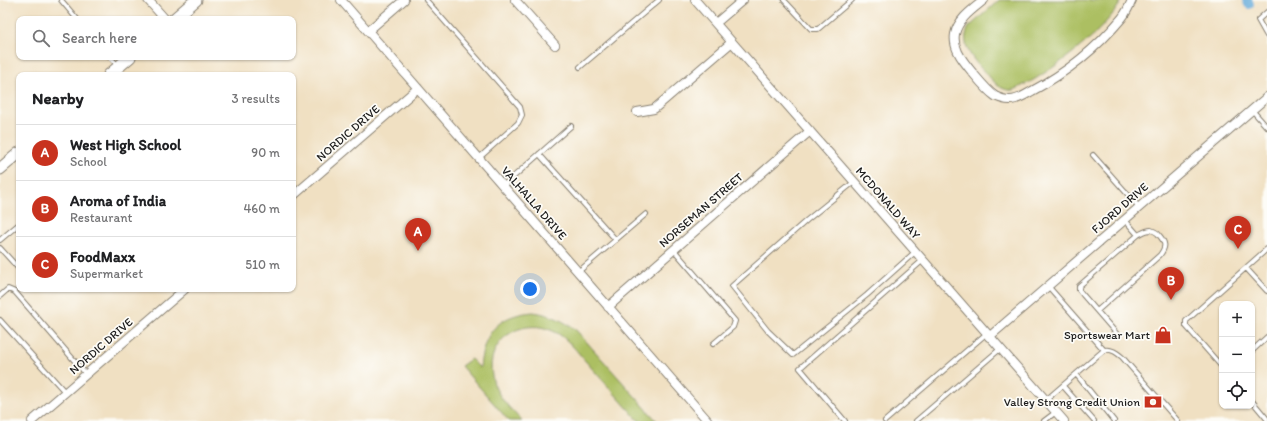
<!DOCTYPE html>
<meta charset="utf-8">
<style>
:root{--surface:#fff;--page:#f6f6f6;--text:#202124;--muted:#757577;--line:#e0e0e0;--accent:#c8321e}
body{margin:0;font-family:Itim,sans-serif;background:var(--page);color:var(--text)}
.controls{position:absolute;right:12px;bottom:12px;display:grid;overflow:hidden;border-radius:8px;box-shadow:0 1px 3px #0004}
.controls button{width:36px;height:36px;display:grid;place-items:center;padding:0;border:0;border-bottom:1px solid var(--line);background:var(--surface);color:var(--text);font:20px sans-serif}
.you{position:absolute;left:530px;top:289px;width:14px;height:14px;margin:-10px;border:3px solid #fff;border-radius:50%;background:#1a73e8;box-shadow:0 0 0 6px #1a73e833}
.badge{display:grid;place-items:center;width:26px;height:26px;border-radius:50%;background:var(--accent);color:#fff;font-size:13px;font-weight:700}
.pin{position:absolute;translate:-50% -33px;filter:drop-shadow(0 1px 2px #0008)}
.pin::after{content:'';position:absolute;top:21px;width:14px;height:12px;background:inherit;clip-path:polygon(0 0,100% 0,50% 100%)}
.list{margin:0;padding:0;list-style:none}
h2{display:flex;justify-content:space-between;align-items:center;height:52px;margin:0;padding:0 16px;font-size:17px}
h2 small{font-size:13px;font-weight:400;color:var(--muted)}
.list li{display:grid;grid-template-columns:26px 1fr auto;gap:12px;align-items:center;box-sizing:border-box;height:56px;padding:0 16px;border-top:1px solid var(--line)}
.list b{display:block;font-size:15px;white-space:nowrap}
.list p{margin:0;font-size:13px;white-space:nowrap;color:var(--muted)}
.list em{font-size:13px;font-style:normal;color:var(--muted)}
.icon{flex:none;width:22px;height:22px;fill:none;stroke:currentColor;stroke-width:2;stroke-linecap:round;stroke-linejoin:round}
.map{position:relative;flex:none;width:1267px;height:421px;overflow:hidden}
.search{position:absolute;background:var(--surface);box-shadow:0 1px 3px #0004;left:16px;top:16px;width:280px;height:44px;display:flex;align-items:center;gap:10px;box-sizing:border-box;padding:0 14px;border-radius:8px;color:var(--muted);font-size:15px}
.panel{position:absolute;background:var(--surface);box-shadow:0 1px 3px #0004;left:16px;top:72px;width:280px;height:220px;border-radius:8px}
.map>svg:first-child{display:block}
</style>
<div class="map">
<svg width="1267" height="421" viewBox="0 0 1267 421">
<rect width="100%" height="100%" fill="#fdfcf7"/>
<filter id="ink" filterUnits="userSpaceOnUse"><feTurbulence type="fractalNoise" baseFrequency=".025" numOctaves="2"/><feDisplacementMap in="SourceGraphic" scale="8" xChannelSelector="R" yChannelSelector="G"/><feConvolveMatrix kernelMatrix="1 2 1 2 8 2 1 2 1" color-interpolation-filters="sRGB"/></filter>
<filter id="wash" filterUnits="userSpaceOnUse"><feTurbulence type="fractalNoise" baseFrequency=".012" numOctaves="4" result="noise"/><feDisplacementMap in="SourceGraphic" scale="16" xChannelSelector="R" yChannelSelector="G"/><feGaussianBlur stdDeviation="0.9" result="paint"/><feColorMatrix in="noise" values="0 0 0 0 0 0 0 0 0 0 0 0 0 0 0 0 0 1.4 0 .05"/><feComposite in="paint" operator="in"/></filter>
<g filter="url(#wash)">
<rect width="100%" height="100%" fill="#f0e0c2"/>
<path fill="#acbf62" stroke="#646e3f" d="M 999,0 L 1122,0 C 1105,31 1061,64 1030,82 C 1025,84 1019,88 1013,90 C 1007,91 1001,88 996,84 C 983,69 956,49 969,27 Z
M 533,312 C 550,314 562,320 576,330 L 657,421 L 639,421 C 622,402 605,383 588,364 C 578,353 567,337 553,331 C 521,316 485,341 492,376 C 495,395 510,408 522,421 L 509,421 L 461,366 L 471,359 L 480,368 C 483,334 497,315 533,312 Z"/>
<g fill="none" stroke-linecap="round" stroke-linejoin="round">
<path stroke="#64aada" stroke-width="10" d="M 1247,0 L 1249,4"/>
</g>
</g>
<g filter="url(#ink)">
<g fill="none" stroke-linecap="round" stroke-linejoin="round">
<g stroke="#867e6f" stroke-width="6">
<path id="lane" d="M 61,0 L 77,19
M 426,0 L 520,107 L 522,115 L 518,123 L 479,158
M 784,0 L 811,29 L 818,29 L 852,0
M 1267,12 L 1258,20 L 1267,36
M 110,57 L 118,66
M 580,67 L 659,0
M 1252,110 L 1267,127
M 539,154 L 616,240
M 1093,155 L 1139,207
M 854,182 L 807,220 L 732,286 L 768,331 L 793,355 L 867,295 L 915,252
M 503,186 L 571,126
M 0,240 L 19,224
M 0,248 L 19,269
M 674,250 L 735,321 L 733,327 L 713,344
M 1246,268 L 1267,291
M 578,272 L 646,214
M 0,296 L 8,289 L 15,292 L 86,374
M 1097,311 L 1160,255 C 1166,247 1166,243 1159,235 C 1157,232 1154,231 1151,230 C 1146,230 1142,233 1138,235
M 0,320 L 65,392
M 1116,333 L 1083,295 L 1079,290 L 1079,286 L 1138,235 L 1125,220
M 1104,350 C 1112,349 1116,352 1122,357 L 1178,421
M 1252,351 L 1267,337
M 1222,367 L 1186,326 L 1186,321 L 1267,249
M 1076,374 L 1114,421
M 1063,386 L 1094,421
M 1046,400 L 1104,350 L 1048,286
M 1252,401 L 1267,419
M 845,421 L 800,368 L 922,261
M 885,421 L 987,333
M 916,421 L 1000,349
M 1044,421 L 1056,412"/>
</g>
<g stroke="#867e6f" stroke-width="10">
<path id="street" d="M 148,0 L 165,19
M 341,0 L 708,421
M 515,0 L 555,45
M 695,0 L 1064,421
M 984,0 C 973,9 958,19 955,34 C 954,40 955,46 958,52 C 962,61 986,90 995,96 C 999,98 1005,100 1010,100 C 1018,100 1025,95 1032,91 C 1066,73 1097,48 1122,18 C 1126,13 1129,7 1132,0
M 716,23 L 743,0
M 368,31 L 404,0
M 637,112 L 654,109 L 732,42
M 293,196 L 418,88
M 608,307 L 810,131
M 989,337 L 1267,97
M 32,421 L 185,289"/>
</g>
<g stroke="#867e6f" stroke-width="13">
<path id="secondary" d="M 174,19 L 196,0
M 109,75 L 130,57
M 0,169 L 19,153"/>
</g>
<use href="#lane" stroke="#fff" stroke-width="4"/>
<use href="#street" stroke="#fff" stroke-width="8"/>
<use href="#secondary" stroke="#fff" stroke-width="11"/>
</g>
</g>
<defs>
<g id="shop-bare" transform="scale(1.38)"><path d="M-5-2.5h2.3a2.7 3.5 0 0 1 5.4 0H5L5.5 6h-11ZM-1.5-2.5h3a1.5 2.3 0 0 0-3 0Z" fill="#c8321e" stroke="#fdfcf7" stroke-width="2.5" paint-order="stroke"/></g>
<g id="bank-bare" transform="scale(1.38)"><path d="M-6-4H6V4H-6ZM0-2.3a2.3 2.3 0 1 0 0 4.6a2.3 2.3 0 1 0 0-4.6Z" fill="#c8321e" stroke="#fdfcf7" stroke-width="2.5" paint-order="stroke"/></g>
</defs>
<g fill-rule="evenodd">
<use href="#shop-bare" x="1163" y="335"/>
<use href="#bank-bare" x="1153" y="402"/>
</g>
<g text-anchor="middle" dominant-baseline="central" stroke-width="3.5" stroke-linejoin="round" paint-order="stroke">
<g font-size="12" fill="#1c1c1c" stroke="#fdfcf7">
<text transform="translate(348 133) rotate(-41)">NORDIC DRIVE</text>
<text transform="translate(534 203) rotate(49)">VALHALLA DRIVE</text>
<text transform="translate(888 203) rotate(49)">MCDONALD WAY</text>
<text transform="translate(1120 208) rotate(-41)">FJORD DRIVE</text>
<text transform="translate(701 210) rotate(-41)">NORSEMAN STREET</text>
<text transform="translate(101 346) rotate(-41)">NORDIC DRIVE</text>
</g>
<g font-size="12" fill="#1c1c1c" stroke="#fdfcf7" text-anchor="end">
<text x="1150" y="335">Sportswear Mart</text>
<text x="1140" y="402">Valley Strong Credit Union</text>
</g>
</g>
</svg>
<div class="controls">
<button>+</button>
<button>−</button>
<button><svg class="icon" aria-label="locate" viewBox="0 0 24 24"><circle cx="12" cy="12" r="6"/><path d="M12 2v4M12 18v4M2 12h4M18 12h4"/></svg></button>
</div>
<div class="you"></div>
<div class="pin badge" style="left:418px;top:251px">A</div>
<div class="pin badge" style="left:1171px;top:300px">B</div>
<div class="pin badge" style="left:1238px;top:249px">C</div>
<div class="search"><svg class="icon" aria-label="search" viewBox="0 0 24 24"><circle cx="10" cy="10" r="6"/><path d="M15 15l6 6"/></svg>Search here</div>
<section class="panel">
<h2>Nearby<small>3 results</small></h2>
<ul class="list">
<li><span class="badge">A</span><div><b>West High School</b><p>School</p></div><em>90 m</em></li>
<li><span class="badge">B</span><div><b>Aroma of India</b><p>Restaurant</p></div><em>460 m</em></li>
<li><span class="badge">C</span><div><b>FoodMaxx</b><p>Supermarket</p></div><em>510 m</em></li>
</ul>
</section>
</div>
